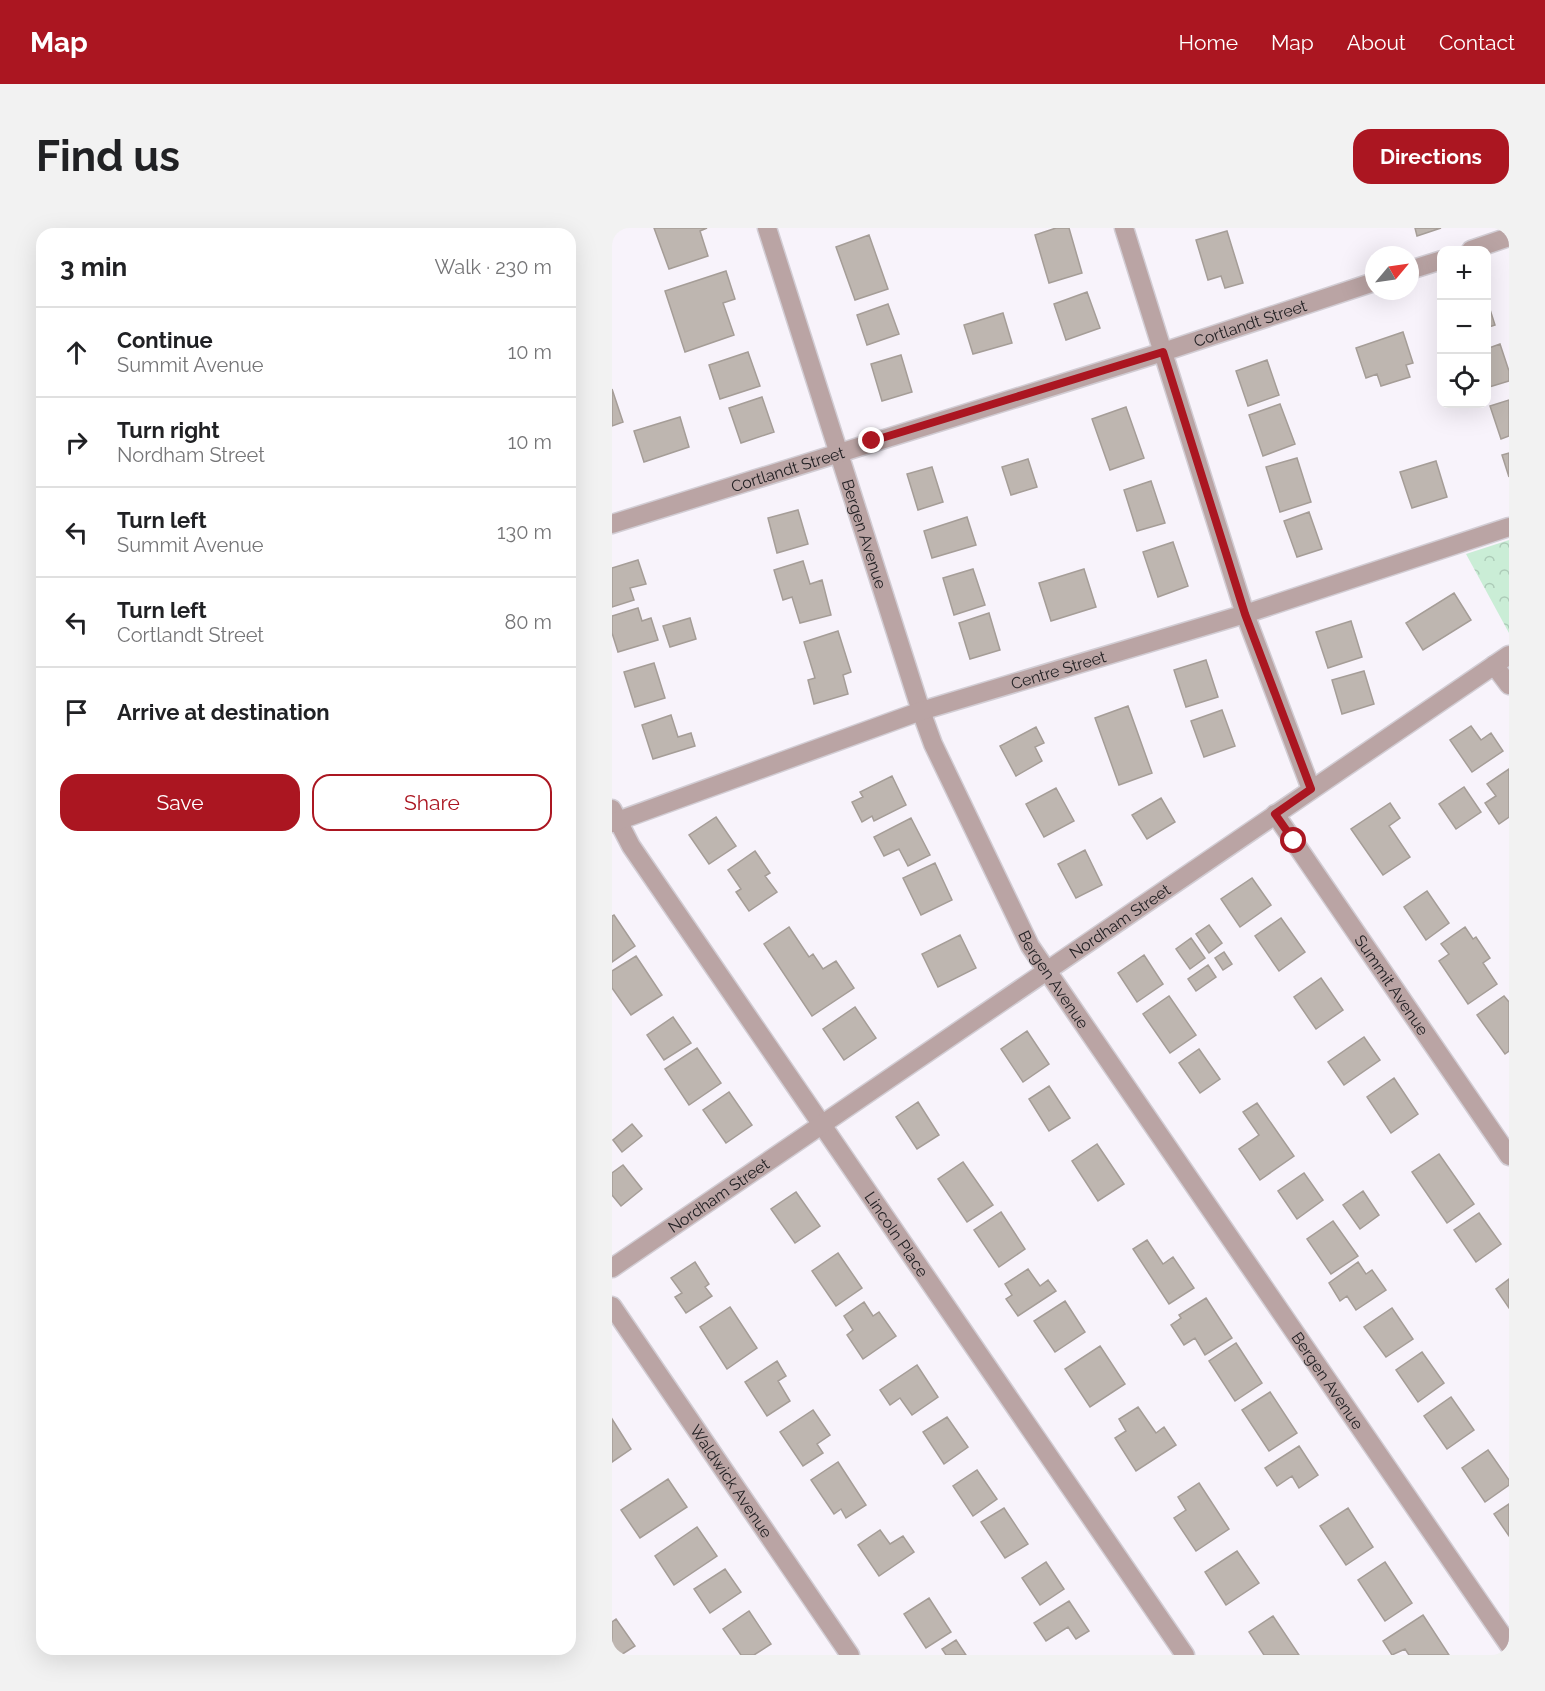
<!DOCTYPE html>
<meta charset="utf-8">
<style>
:root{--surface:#fff;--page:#f2f2f2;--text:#202124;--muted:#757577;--line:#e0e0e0;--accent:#ab1621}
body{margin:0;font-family:Raleway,sans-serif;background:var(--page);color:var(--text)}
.controls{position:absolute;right:18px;top:18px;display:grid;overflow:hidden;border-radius:12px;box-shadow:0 6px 24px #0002}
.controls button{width:54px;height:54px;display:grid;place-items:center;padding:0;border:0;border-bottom:2px solid var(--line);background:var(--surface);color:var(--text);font:30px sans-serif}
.compass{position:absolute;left:753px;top:18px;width:54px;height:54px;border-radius:50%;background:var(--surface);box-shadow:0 6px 24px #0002;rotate:61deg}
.stop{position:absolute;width:18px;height:18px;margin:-14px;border:4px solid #ab1621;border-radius:50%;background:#fff}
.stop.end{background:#ab1621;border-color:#fff;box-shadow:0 2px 6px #0008}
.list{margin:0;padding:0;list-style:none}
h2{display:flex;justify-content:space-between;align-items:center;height:78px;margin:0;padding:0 24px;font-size:26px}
h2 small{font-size:20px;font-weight:400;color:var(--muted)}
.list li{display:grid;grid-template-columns:39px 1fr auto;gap:18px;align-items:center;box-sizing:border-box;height:90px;padding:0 24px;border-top:2px solid var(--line)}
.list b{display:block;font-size:22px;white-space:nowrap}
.list p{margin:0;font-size:20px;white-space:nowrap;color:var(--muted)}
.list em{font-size:20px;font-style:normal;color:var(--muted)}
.actions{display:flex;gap:12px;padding:18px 24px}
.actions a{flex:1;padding:14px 0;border:2px solid var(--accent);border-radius:18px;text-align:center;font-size:21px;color:var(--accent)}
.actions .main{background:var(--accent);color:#fff}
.icon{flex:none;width:33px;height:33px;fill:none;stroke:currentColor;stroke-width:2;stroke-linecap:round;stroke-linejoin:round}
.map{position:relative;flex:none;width:897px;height:1427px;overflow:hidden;border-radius:18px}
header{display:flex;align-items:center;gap:36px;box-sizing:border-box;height:84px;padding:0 30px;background:var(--accent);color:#fff}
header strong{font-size:28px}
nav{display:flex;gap:33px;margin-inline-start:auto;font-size:21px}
.intro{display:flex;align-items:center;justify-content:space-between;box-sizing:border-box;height:144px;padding:0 36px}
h1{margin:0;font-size:42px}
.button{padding:15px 27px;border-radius:18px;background:var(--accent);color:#fff;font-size:21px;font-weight:700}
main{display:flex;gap:36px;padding:0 36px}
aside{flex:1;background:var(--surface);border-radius:18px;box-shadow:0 6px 24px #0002}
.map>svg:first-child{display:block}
</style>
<header>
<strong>Map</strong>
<nav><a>Home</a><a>Map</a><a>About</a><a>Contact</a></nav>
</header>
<div class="intro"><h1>Find us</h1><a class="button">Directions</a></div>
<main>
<aside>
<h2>3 min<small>Walk · 230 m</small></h2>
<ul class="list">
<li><svg class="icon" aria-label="ahead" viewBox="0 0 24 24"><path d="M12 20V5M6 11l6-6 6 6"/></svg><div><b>Continue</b><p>Summit Avenue</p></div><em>10 m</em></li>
<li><svg class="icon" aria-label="right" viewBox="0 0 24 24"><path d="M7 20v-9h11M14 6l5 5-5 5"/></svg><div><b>Turn right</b><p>Nordham Street</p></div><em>10 m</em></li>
<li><svg class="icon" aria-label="left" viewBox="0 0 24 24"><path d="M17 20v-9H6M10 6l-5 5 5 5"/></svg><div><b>Turn left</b><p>Summit Avenue</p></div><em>130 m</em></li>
<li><svg class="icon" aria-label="left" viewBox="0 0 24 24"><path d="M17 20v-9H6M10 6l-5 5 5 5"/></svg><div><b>Turn left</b><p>Cortlandt Street</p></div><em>80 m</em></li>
<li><svg class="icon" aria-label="arrive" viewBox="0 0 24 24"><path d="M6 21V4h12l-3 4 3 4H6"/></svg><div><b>Arrive at destination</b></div></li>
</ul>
<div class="actions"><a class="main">Save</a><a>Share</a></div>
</aside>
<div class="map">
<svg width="897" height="1427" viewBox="0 0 897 1427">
<defs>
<pattern id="park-crowns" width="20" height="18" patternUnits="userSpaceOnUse" patternTransform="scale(1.5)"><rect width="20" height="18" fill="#caedd6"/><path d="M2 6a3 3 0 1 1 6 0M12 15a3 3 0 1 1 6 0" fill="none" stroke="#adcbb8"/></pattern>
</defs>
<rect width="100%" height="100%" fill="#f8f3fb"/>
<path fill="url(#park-crowns)" d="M 897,312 L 897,405 L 854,326 Z"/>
<path fill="#beb6b0" stroke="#a59d97" stroke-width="1.5" d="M 42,0 L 95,0 L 88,3 L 96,28 L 57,41 Z
M 444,0 L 457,0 L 470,45 L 437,55 L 423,7 Z
M 803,0 L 829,0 L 805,8 Z
M 615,3 L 631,55 L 613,60 L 609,48 L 596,52 L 584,12 Z
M 257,7 L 276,61 L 243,72 L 224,19 Z
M 114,43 L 123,71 L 111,75 L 122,107 L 73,124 L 53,63 Z
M 475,64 L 488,100 L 454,112 L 442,76 Z
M 874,69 L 883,97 L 874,100 Z
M 276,76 L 287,106 L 255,117 L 245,87 Z
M 391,85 L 400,115 L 361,126 L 352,97 Z
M 791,104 L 801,135 L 794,137 L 798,149 L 769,158 L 765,146 L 754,150 L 744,120 Z
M 888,116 L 897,143 L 897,153 L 874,160 L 874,121 Z
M 136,124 L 148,158 L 108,171 L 97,137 Z
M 289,127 L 300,164 L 270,173 L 259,136 Z
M 655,132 L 667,167 L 636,178 L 624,143 Z
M 0,161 L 11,194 L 0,198 Z
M 150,169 L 162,204 L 129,215 L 117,180 Z
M 897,172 L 897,208 L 889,211 L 878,178 Z
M 668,176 L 683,216 L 651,228 L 637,187 Z
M 514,179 L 532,230 L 498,242 L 480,191 Z
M 68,189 L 77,219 L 32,234 L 22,203 Z
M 897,225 L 897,249 L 890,227 Z
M 685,230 L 699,274 L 668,284 L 654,239 Z
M 416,231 L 425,259 L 399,267 L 390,239 Z
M 824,233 L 835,269 L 800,280 L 788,244 Z
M 320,239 L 331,274 L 306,282 L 295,246 Z
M 539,253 L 553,295 L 525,303 L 512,262 Z
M 186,282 L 196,316 L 165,325 L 156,290 Z
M 697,284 L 710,321 L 685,329 L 672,293 Z
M 355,289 L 364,317 L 320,330 L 312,303 Z
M 561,314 L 576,358 L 546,369 L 531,324 Z
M 26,332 L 34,356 L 18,360 L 22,372 L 0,379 L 0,340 Z
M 191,333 L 198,356 L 210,352 L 219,387 L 188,395 L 180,369 L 171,372 L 162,342 Z
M 361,341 L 373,377 L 342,387 L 331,350 Z
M 472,341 L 484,379 L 439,393 L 427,355 Z
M 842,365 L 859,392 L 811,422 L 794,395 Z
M 26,380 L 30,393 L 39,390 L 46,412 L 6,424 L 0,405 L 0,388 Z
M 377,385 L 388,422 L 358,431 L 347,395 Z
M 78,390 L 84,411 L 58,419 L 51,398 Z
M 739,393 L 750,429 L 716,440 L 704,404 Z
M 226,403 L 239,444 L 231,447 L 236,466 L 202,476 L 196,452 L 203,450 L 192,414 Z
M 594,432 L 606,469 L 574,479 L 562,442 Z
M 42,435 L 53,470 L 23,479 L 12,444 Z
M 752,443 L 762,476 L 730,486 L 720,452 Z
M 516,478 L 540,545 L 507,557 L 483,490 Z
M 610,482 L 623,518 L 592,529 L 579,493 Z
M 59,487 L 66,509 L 79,505 L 83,518 L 41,531 L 30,497 Z
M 859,498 L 869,512 L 879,505 L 891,523 L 860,544 L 838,512 Z
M 424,499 L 432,515 L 423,519 L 430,533 L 404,548 L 388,518 Z
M 897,541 L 897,589 L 887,596 L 873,575 L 884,568 L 875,556 Z
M 280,548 L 294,577 L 262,593 L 260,588 L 250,594 L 240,574 L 251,569 L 248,564 Z
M 852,559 L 869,584 L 844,601 L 827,576 Z
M 444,560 L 462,593 L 432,609 L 414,576 Z
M 549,570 L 563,594 L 535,611 L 520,587 Z
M 778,575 L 788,590 L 777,598 L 798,629 L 771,647 L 739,601 Z
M 104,589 L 124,618 L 97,636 L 77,607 Z
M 299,590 L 318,627 L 296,638 L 287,621 L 272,628 L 262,609 Z
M 473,622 L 490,657 L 464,670 L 446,636 Z
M 143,623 L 158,645 L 153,648 L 165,664 L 137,683 L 124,664 L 129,661 L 116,642 Z
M 323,635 L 340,672 L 309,687 L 291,650 Z
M 640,650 L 659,677 L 628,699 L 609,671 Z
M 815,663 L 837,695 L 814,712 L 792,679 Z
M 2,687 L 23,718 L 0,734 L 0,688 Z
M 669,690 L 693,724 L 667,743 L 643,708 Z
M 597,697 L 610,715 L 597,725 L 584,706 Z
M 177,699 L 197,729 L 201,726 L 211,741 L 224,733 L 242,760 L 200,788 L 152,716 Z
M 853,699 L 861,711 L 864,709 L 878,730 L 871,735 L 885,756 L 856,776 L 827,733 L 837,726 L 829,716 Z
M 348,707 L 364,740 L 326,759 L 310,726 Z
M 579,710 L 593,730 L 578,741 L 564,721 Z
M 612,724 L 620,736 L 611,742 L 603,730 Z
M 532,727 L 551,756 L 525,774 L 506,745 Z
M 24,728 L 50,767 L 19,787 L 0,760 L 0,743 Z
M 596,737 L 604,749 L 584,763 L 576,751 Z
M 709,750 L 731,782 L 704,801 L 682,769 Z
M 557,768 L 584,807 L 558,825 L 531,786 Z
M 892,768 L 897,774 L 897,823 L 893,826 L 865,787 Z
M 243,779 L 264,810 L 232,832 L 211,801 Z
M 61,789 L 79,815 L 52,832 L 35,807 Z
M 415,803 L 437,836 L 411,854 L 389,821 Z
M 752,809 L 768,832 L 732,857 L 716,834 Z
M 85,820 L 109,855 L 77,877 L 53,841 Z
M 587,821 L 608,851 L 588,865 L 567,835 Z
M 782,850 L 806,886 L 779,905 L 755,869 Z
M 437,858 L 458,890 L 437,903 L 417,871 Z
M 117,864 L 140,897 L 114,915 L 91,882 Z
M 306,874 L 327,907 L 305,921 L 284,889 Z
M 645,875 L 682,928 L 648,952 L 627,921 L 647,907 L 631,884 Z
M 20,896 L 30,908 L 10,924 L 1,912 Z
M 485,916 L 512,956 L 486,973 L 460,933 Z
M 827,926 L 862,976 L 835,995 L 800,944 Z
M 351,934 L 381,977 L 355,994 L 326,951 Z
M 11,937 L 30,961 L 9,978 L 0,967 L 0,945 Z
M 692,945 L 711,972 L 685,991 L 666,963 Z
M 751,963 L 767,987 L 748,1001 L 731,977 Z
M 184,964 L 208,998 L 183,1015 L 159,981 Z
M 389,984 L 413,1021 L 387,1039 L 362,1002 Z
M 867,985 L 889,1016 L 864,1034 L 842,1002 Z
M 721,993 L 746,1028 L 719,1046 L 695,1011 Z
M 535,1012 L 551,1036 L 561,1029 L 582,1060 L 557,1076 L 521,1021 Z
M 226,1025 L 250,1060 L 224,1078 L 200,1043 Z
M 83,1034 L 97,1056 L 93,1059 L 100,1068 L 74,1085 L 63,1069 L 70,1065 L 59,1050 Z
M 746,1034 L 754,1046 L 760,1042 L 774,1062 L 744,1082 L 735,1068 L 728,1073 L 717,1055 Z
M 416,1041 L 428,1058 L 436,1052 L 444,1063 L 406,1088 L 394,1071 L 400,1067 L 393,1056 Z
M 897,1051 L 897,1080 L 884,1061 Z
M 594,1070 L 620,1110 L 593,1127 L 583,1110 L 572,1117 L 559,1097 L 569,1090 L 567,1087 Z
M 453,1073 L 473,1104 L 443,1124 L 422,1093 Z
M 252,1074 L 261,1088 L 267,1084 L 284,1108 L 251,1131 L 235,1107 L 241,1102 L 232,1088 Z
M 118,1079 L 145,1120 L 115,1141 L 88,1099 Z
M 780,1080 L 801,1111 L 774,1129 L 752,1099 Z
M 624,1115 L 650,1155 L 623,1173 L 597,1133 Z
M 488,1118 L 513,1156 L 478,1179 L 453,1141 Z
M 810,1124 L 832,1155 L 806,1174 L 784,1142 Z
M 165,1133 L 174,1148 L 166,1153 L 178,1173 L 155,1188 L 133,1154 Z
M 305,1137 L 326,1169 L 300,1187 L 288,1170 L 278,1177 L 268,1162 Z
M 658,1164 L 685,1205 L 657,1223 L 630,1182 Z
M 839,1169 L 862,1202 L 835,1221 L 812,1188 Z
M 526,1179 L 544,1205 L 552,1199 L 564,1217 L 524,1243 L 503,1210 L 514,1203 L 507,1191 Z
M 201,1182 L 218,1207 L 205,1216 L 211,1225 L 191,1238 L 168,1204 Z
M 335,1189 L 356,1219 L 332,1236 L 311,1204 Z
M 0,1191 L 19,1221 L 0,1234 Z
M 687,1218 L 706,1247 L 687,1260 L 680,1248 L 665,1258 L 653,1240 Z
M 876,1222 L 897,1252 L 897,1257 L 873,1274 L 850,1240 Z
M 226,1234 L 254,1277 L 234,1290 L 229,1281 L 222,1286 L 199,1252 Z
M 365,1242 L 385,1271 L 361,1288 L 341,1258 Z
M 56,1251 L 75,1279 L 28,1310 L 9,1282 Z
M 587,1255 L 617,1301 L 584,1323 L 562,1290 L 574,1282 L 566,1269 Z
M 897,1276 L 897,1308 L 882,1286 Z
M 392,1280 L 416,1316 L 393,1330 L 369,1294 Z
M 736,1280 L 761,1319 L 734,1337 L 708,1298 Z
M 85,1299 L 105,1328 L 62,1357 L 43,1328 Z
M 268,1302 L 278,1316 L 291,1308 L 302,1324 L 267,1348 L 246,1317 Z
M 625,1323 L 647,1355 L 614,1377 L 593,1344 Z
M 434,1334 L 452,1361 L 428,1377 L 410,1350 Z
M 773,1334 L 800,1375 L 773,1393 L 746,1352 Z
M 113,1341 L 129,1364 L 98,1385 L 82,1361 Z
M 317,1370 L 339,1404 L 314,1420 L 292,1386 Z
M 457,1373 L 477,1403 L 464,1411 L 456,1399 L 434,1413 L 422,1395 Z
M 137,1383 L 159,1416 L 142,1427 L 129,1427 L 111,1401 Z
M 811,1387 L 837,1427 L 797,1427 L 793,1421 L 780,1427 L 771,1413 Z
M 661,1388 L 687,1427 L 652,1427 L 637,1404 Z
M 4,1391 L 23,1418 L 9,1427 L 0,1427 L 0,1394 Z
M 344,1412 L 354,1427 L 334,1427 L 330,1421 Z"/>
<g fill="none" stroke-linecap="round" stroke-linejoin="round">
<g stroke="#d2cdd4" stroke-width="21">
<g id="minor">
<path id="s1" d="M 155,0 L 309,483 L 321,516 L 418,718 L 897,1417"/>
<path d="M 512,0 L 633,386 L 699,561"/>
<path d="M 859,22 L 897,9"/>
<path d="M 798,42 L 830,32"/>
<path id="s2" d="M 0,296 L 551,124 L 762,54"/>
<path d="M 882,437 L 897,457"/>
<path id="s3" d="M 0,581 L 19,618 L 573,1427"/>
<path id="s4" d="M 663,586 L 897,928"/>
<path id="s5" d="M 0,595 L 309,483 L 633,386 L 897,299"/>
<path id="s6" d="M 0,1040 L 897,427"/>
<path id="s7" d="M 0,1078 L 238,1427"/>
</g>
</g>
<use href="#minor" stroke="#baa4a4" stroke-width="18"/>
</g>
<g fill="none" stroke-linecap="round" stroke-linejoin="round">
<path stroke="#ab1621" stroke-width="8" d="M 260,213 L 551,124 L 633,386 L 699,561 L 663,586 L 682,613"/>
</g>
<g text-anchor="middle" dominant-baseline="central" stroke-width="5" stroke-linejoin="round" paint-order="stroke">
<g font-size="16" fill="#242225" stroke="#fff">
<text stroke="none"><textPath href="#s2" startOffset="669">Cortlandt Street</textPath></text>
<text stroke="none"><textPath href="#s2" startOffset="184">Cortlandt Street</textPath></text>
<text stroke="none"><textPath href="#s1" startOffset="321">Bergen Avenue</textPath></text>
<text stroke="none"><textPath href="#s5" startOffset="472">Centre Street</textPath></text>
<text stroke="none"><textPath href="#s6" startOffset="615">Nordham Street</textPath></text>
<text stroke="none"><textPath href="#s1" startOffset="807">Bergen Avenue</textPath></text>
<text stroke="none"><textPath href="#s4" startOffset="207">Summit Avenue</textPath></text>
<text stroke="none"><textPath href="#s6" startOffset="129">Nordham Street</textPath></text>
<text stroke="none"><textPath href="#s3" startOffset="512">Lincoln Place</textPath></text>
<text stroke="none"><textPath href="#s1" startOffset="1293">Bergen Avenue</textPath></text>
<text stroke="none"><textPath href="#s7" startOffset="212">Waldwick Avenue</textPath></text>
</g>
</g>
</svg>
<div class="controls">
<button>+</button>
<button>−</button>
<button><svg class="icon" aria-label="locate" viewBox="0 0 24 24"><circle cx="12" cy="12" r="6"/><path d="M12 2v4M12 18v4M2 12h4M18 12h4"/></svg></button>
</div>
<svg class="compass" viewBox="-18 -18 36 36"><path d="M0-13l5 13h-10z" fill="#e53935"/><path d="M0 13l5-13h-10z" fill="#757577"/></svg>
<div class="stop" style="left:682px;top:613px"></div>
<div class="stop end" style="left:260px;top:213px"></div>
</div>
</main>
